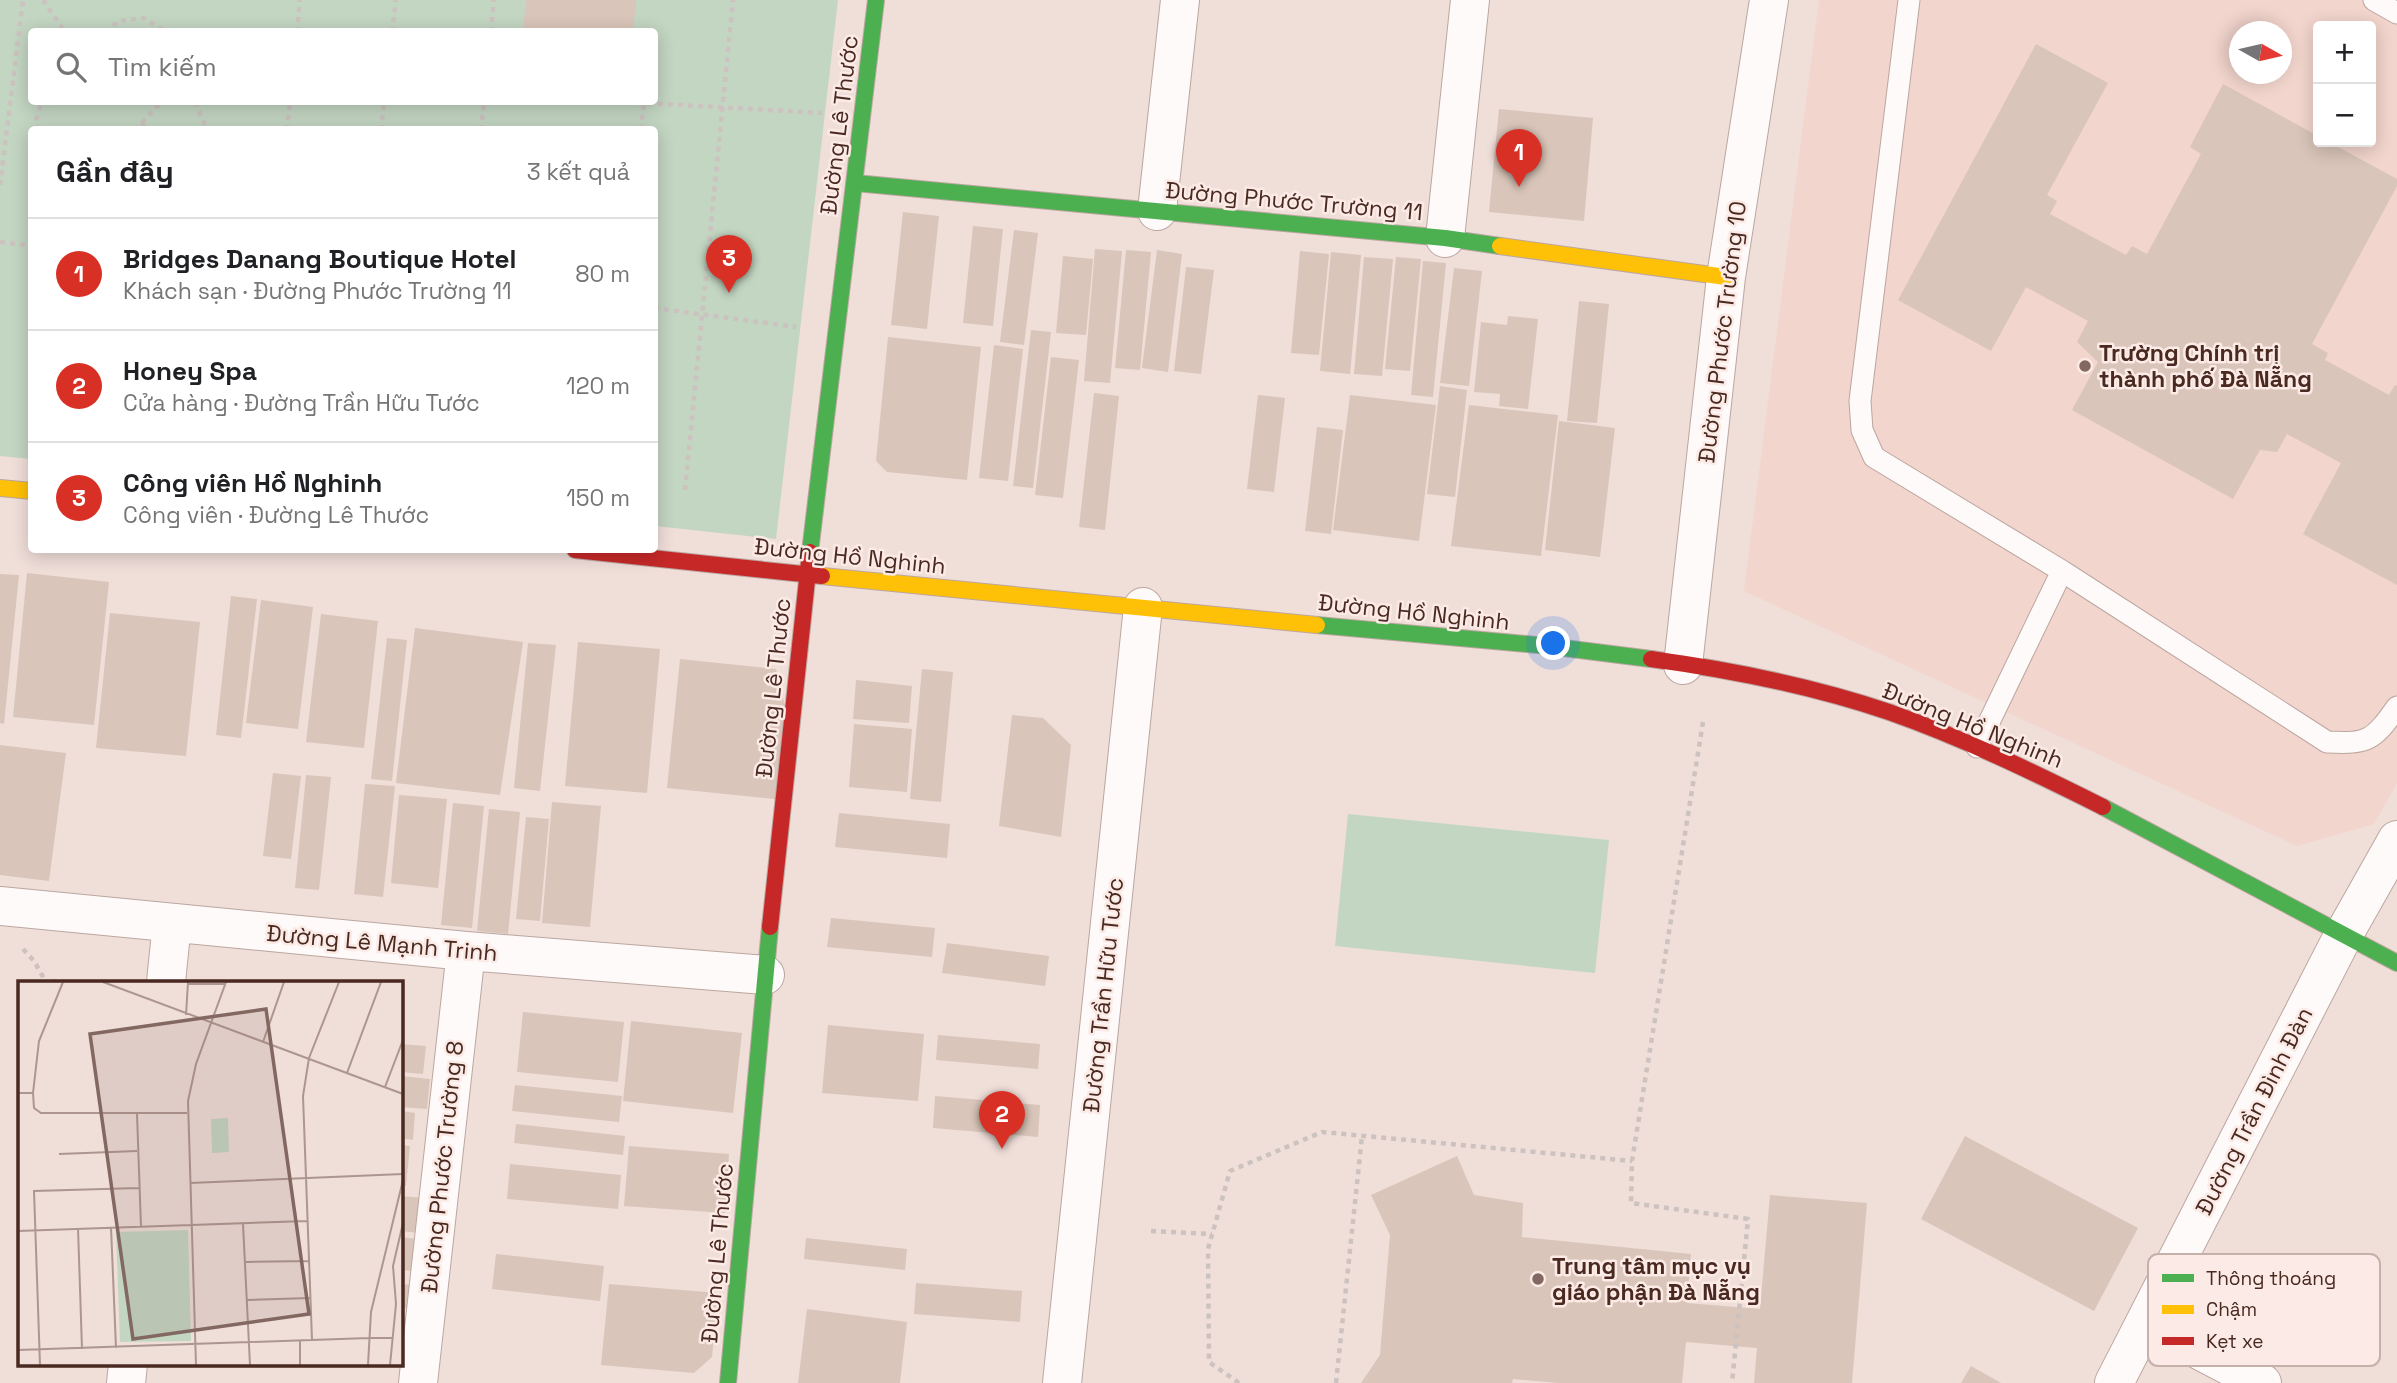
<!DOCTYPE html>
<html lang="vi">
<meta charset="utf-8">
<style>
:root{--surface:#fff;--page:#f2f2f2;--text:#202124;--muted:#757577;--line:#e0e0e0;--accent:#d93025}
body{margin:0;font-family:"Space Grotesk",sans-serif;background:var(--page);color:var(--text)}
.controls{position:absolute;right:21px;top:21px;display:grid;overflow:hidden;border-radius:7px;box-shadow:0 4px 18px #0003}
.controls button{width:63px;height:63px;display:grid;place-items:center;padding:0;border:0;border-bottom:2px solid var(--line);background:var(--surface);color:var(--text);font:35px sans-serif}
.compass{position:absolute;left:2229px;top:21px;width:63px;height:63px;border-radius:50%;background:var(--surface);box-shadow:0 4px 18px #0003;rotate:98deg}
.you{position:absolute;left:1554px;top:644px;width:24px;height:24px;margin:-18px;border:5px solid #fff;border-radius:50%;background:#1a73e8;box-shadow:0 0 0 10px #1a73e833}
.badge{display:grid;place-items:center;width:46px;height:46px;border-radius:50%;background:var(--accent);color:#fff;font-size:23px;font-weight:700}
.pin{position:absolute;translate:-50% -58px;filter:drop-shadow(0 2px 4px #0008)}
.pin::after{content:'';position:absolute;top:37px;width:24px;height:21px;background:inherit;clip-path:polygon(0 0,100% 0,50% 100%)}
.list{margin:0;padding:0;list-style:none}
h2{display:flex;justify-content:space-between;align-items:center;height:91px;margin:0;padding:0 28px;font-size:30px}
h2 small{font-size:23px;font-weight:400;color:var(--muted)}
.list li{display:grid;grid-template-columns:46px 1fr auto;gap:21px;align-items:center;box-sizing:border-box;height:112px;padding:0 28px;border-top:2px solid var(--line)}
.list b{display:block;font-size:26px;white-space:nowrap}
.list p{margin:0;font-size:23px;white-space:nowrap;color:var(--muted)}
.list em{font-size:23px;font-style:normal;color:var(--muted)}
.icon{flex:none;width:38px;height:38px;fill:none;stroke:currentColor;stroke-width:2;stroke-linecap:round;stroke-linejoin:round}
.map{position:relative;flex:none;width:2397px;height:1383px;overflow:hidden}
.search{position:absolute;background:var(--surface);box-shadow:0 4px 18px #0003;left:28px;top:28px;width:630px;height:77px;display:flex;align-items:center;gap:18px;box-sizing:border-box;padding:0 24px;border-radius:7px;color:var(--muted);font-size:26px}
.panel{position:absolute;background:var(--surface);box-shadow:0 4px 18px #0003;left:28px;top:126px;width:630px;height:427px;border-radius:7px}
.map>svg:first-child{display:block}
</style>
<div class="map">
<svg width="2397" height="1383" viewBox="0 0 2397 1383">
<rect width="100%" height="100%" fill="#f0ded9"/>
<path fill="#f2d5cd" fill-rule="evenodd" d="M 1819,0 L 2397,0 L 2397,783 L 2374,824 L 2297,846 L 1744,591 ZM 2318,26 L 2371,26 L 2371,142 L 2318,142 ZM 2240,32 L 2282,32 L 2282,74 L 2240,74 Z"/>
<path fill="#c3d6c2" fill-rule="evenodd" d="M 0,0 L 838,0 L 776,539 L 655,526 L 654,130 L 32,130 L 31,459 L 0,456 ZM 32,32 L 654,32 L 654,102 L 32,102 Z
M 1348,814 L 1609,840 L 1595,973 L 1335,946 Z"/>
<path fill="#d9c5b9" d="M 526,0 L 636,0 L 633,32 L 523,32 Z
M 2036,44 L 2108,83 L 2047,195 L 2057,201 L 2050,214 L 2126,255 L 2132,246 L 2147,254 L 2201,154 L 2190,147 L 2223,84 L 2318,136 L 2318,142 L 2329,142 L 2397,179 L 2397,186 L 2312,344 L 2328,353 L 2325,360 L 2389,395 L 2395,385 L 2397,386 L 2397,585 L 2303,534 L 2341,463 L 2287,434 L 2277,452 L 2260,450 L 2233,499 L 2072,410 L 2098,362 L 2077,342 L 2088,321 L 2026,287 L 1991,351 L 1898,300 Z
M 1499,109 L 1593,118 L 1584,221 L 1489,212 Z
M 903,212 L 939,216 L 927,329 L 891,325 Z
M 973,226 L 1003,229 L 993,326 L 963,323 Z
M 1014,230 L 1038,233 L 1024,345 L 1000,342 Z
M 1095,249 L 1122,251 L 1110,383 L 1084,381 Z
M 1126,250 L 1151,252 L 1140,370 L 1115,368 Z
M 1157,250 L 1182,254 L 1168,372 L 1142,368 Z
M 1300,251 L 1329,254 L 1319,355 L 1291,353 Z
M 1331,252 L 1361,255 L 1350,374 L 1320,371 Z
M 1063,256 L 1093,259 L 1086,335 L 1056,333 Z
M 1364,257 L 1393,259 L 1382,376 L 1354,374 Z
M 1396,257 L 1421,259 L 1410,371 L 1385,369 Z
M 1423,261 L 1446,263 L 1433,397 L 1411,395 Z
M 1186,267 L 1214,270 L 1201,374 L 1174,371 Z
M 1454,268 L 1482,271 L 1469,386 L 1440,383 Z
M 1579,301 L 1609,304 L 1597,423 L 1567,421 Z
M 1508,316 L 1538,319 L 1528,409 L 1499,406 L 1500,394 L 1474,392 L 1481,322 L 1507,325 Z
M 1031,330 L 1051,332 L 1033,488 L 1013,486 Z
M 888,337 L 981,347 L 967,480 L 887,472 L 876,461 Z
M 994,345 L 1023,349 L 1008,481 L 979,478 Z
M 1051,357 L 1079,360 L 1063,498 L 1035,495 Z
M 1440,386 L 1467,390 L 1455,497 L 1427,494 Z
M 1094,393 L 1119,396 L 1105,530 L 1079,527 Z
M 1258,395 L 1285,398 L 1274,492 L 1247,489 Z
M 1350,395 L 1436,405 L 1419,541 L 1333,530 Z
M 1469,405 L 1558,415 L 1541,556 L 1451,546 Z
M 1559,421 L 1615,428 L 1600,557 L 1545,550 Z
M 1317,427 L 1343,430 L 1331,534 L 1305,531 Z
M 27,573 L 109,582 L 94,725 L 13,717 Z
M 0,574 L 19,575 L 4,724 L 0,723 Z
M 231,596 L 257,599 L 241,738 L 216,735 Z
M 261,600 L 313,607 L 298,729 L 246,723 Z
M 110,613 L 200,622 L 186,756 L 96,748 Z
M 321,614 L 378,621 L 364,748 L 306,742 Z
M 415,628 L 523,642 L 500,795 L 396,783 Z
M 387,638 L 407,640 L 392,781 L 371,779 Z
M 578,642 L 660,649 L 647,793 L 565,786 Z
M 528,643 L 556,645 L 540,791 L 514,788 Z
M 680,659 L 776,669 L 785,706 L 775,799 L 667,788 Z
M 922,669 L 953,672 L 941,802 L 910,799 Z
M 856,680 L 912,686 L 909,723 L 853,719 Z
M 1012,715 L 1043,718 L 1071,745 L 1061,837 L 999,826 Z
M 854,724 L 912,729 L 907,792 L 849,787 Z
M 0,745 L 66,753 L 49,881 L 0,875 Z
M 273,773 L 301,776 L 291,859 L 263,856 Z
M 306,775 L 331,777 L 319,890 L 295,888 Z
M 365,784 L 395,786 L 383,897 L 354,894 Z
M 399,795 L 447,799 L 438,888 L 391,883 Z
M 552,802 L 601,806 L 590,927 L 542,923 Z
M 453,803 L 484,806 L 472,928 L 441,925 Z
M 489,809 L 520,812 L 508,934 L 477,931 Z
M 839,813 L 950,824 L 947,858 L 835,847 Z
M 526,817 L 549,819 L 540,921 L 516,919 Z
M 831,918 L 935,928 L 932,957 L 827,947 Z
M 947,943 L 1049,956 L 1045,986 L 942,973 Z
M 523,1012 L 624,1022 L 618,1082 L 517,1072 Z
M 631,1021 L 742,1033 L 733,1113 L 623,1101 Z
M 828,1025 L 924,1034 L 918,1101 L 822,1093 Z
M 938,1035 L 1040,1044 L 1038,1069 L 936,1060 Z
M 401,1044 L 426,1046 L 423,1074 L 401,1072 Z
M 401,1076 L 430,1079 L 427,1109 L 401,1107 Z
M 515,1085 L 622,1096 L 619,1122 L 512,1111 Z
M 935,1096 L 1040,1105 L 1038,1137 L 933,1128 Z
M 401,1111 L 415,1113 L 413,1140 L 401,1138 Z
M 516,1124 L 625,1136 L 623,1155 L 514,1143 Z
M 1965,1136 L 2138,1228 L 2094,1311 L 1921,1219 Z
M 401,1145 L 410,1146 L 406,1186 L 401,1186 Z
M 629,1146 L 729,1154 L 725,1213 L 624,1206 Z
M 1457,1156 L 1474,1195 L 1523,1203 L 1522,1237 L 1691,1254 L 1687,1303 L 1760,1309 L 1770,1195 L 1867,1203 L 1852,1383 L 1754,1383 L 1757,1348 L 1686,1342 L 1682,1383 L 1559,1383 L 1513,1379 L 1512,1383 L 1361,1383 L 1380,1355 L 1390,1235 L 1371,1195 Z
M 510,1164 L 621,1175 L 618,1209 L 507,1199 Z
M 401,1196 L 424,1198 L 419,1233 L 401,1231 Z
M 401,1237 L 417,1239 L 414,1271 L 401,1270 Z
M 806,1238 L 907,1249 L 905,1270 L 804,1259 Z
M 496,1254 L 604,1266 L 600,1301 L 492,1289 Z
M 916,1283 L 1022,1291 L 1020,1322 L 914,1314 Z
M 401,1284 L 413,1285 L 411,1309 L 401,1308 Z
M 609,1284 L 718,1293 L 712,1357 L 694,1373 L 601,1365 Z
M 807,1309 L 907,1322 L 900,1383 L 798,1383 Z
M 401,1318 L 409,1319 L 404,1354 L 401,1354 Z
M 1971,1366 L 2001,1383 L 1961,1383 Z"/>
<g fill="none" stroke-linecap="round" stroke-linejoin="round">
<g stroke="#bca6a0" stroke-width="23">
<path id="lane" d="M 1909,0 L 1860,401 L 1862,430 L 1874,457 L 2062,571 L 2327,742 C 2368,744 2373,741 2397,707
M 2374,0 L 2397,13
M 1977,747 L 2062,571"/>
</g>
<g stroke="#bca6a0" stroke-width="40">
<path id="street" d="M 1157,211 L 1180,0
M 1445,238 L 1470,0
M 1683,665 L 1726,277 L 1769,0
M 0,906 L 466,951 L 765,975
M 166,982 L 172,923
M 2146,1322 L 2262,1383
M 126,1383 L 128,1364
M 418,1383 L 466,951
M 1062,1383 L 1143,607
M 2114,1383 L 2344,934 L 2397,840"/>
</g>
<g stroke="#bca6a0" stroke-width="18">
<path id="fast" d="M 855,183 L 1445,238 L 1500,246
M 810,552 L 876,0
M 1317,625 L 1548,646 L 1651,659
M 2103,807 L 2397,963
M 728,1383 L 770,927"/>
</g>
<g stroke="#bca6a0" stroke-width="18">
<path id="slow" d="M 1500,246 L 1726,277
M 0,488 L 32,491
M 822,576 L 1317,625"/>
</g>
<g stroke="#bca6a0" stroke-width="18">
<path id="jam" d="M 575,550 L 822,576
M 1651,659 C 1732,670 1812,686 1889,712 C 1963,738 2033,772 2103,807
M 770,927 L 810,552"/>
</g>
<path stroke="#ccc2bf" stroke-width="4.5" stroke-dasharray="5 5" stroke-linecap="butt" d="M 43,0 L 65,32
M 105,32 L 119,21 L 144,18 L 166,32
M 297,32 L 300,0
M 392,32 L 396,0
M 491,32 L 494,0
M 195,102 L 207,130
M 628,102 L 822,113
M 142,122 L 145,130
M 37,130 L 36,120 L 42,102
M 135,130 L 161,102
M 287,130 L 290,102
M 381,130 L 384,102
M 481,130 L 484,102
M 641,130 L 644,103
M 0,185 L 23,0
M 0,242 L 32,246
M 654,308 L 796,327
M 685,490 L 733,0
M 1703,722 L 1632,1161 L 1631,1203 L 1748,1219 L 1732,1383
M 23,949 L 34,961 L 46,982
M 51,982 L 56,981 L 67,982
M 1151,1231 L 1212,1234
M 1239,1383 L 1209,1362 L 1208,1249 L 1230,1171 L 1322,1132 L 1632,1161
M 1336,1383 L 1362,1136"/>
<use href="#lane" stroke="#fdfaf9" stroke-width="21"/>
<use href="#street" stroke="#fdfaf9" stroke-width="38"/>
<use href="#fast" stroke="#4caf50" stroke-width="16"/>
<use href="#slow" stroke="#ffc107" stroke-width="16"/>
<use href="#jam" stroke="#c62828" stroke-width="16"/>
</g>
<g fill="#836861" stroke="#fbeae5" stroke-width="2.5">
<circle cx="2085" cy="366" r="7"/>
<circle cx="1538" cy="1279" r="7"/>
</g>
<g text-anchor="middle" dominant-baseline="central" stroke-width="5" stroke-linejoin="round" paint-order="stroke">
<g font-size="23" fill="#492920" stroke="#fbeae5">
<text transform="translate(839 125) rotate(-83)">Đường Lê Thước</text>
<text transform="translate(1294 201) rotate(5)">Đường Phước Trường 11</text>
<text transform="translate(1722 332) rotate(-83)">Đường Phước Trường 10</text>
<text transform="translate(850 556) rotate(6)">Đường Hồ Nghinh</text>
<text transform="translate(1414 612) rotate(6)">Đường Hồ Nghinh</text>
<text transform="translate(773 688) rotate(-84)">Đường Lê Thước</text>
<text transform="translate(1973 725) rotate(22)">Đường Hồ Nghinh</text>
<text transform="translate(382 943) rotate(5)">Đường Lê Mạnh Trinh</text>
<text transform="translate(1103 995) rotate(-84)">Đường Trần Hữu Tước</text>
<text transform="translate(2254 1111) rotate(-63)">Đường Trần Đình Đàn</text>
<text transform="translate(442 1167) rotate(-84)">Đường Phước Trường 8</text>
<text transform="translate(717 1253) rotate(-85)">Đường Lê Thước</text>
</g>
<g font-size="23" font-weight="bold" fill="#492920" stroke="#fbeae5" text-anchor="start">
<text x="2099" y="353">Trường Chính trị<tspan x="2099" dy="26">thành phố Đà Nẵng</tspan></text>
<text x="1552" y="1266">Trung tâm mục vụ<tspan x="1552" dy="26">giáo phận Đà Nẵng</tspan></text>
</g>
</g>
<g transform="translate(18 981)">
<rect width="385" height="385" fill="#f0ded9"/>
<path d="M 210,137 L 211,171 L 194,172 L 193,138 ZM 170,249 L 173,360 L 102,361 L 98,251 Z" fill="#c3d6c2"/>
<path fill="none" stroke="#ad968f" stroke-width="2" d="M 85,1 L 385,113M 170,3 L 207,3M 168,34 L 170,1M 245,61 L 266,1M 329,92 L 363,1M 367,106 L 385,59M 0,112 L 15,112 L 16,127 L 23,132 L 169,132M 15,112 L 21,60 L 45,1M 119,133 L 123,246M 41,173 L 119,170M 172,202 L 385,193M 225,243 L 232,384M 93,246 L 98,367M 60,247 L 64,368M 0,250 L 289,240M 228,281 L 291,280M 229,319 L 292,317M 351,357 L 374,357M 294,359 L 285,115 L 291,77 L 321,1M 282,360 L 282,384M 0,369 L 351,357M 22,384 L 16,210 L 121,207M 178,384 L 170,120 L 178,83 L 208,1M 350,384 L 353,331 L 385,199M 372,384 L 378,323 L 375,285 L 385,242"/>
<path fill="#836861" fill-opacity="0.15" stroke="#836861" stroke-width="3.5" d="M 248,28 L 291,333 L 115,358 L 72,53 Z"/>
<rect width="385" height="385" fill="none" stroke="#492920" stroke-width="3.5"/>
</g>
<rect x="2148" y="1254" width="232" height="112" rx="10" fill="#fbeae5" stroke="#c6b0aa" stroke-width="2"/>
<rect x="2162" y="1274" width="32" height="8" fill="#4caf50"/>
<rect x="2162" y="1305" width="32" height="9" fill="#ffc107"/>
<rect x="2162" y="1337" width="32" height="8" fill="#c62828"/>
<g font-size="19" fill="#492920">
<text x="2206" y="1285">Thông thoáng</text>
<text x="2206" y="1316">Chậm</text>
<text x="2206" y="1348">Kẹt xe</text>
</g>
</svg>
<div class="controls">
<button>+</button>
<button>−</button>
</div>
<svg class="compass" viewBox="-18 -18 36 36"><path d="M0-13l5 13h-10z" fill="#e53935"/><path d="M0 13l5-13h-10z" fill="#757577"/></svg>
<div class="you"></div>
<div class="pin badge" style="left:1519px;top:187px">1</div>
<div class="pin badge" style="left:1002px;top:1149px">2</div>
<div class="pin badge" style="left:729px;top:293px">3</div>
<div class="search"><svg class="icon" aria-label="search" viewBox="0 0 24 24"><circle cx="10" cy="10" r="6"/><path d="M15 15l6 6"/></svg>Tìm kiếm</div>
<section class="panel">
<h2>Gần đây<small>3 kết quả</small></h2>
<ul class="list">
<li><span class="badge">1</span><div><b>Bridges Danang Boutique Hotel</b><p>Khách sạn · Đường Phước Trường 11</p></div><em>80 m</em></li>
<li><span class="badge">2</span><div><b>Honey Spa</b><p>Cửa hàng · Đường Trần Hữu Tước</p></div><em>120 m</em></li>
<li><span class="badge">3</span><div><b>Công viên Hồ Nghinh</b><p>Công viên · Đường Lê Thước</p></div><em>150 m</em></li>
</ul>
</section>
</div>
